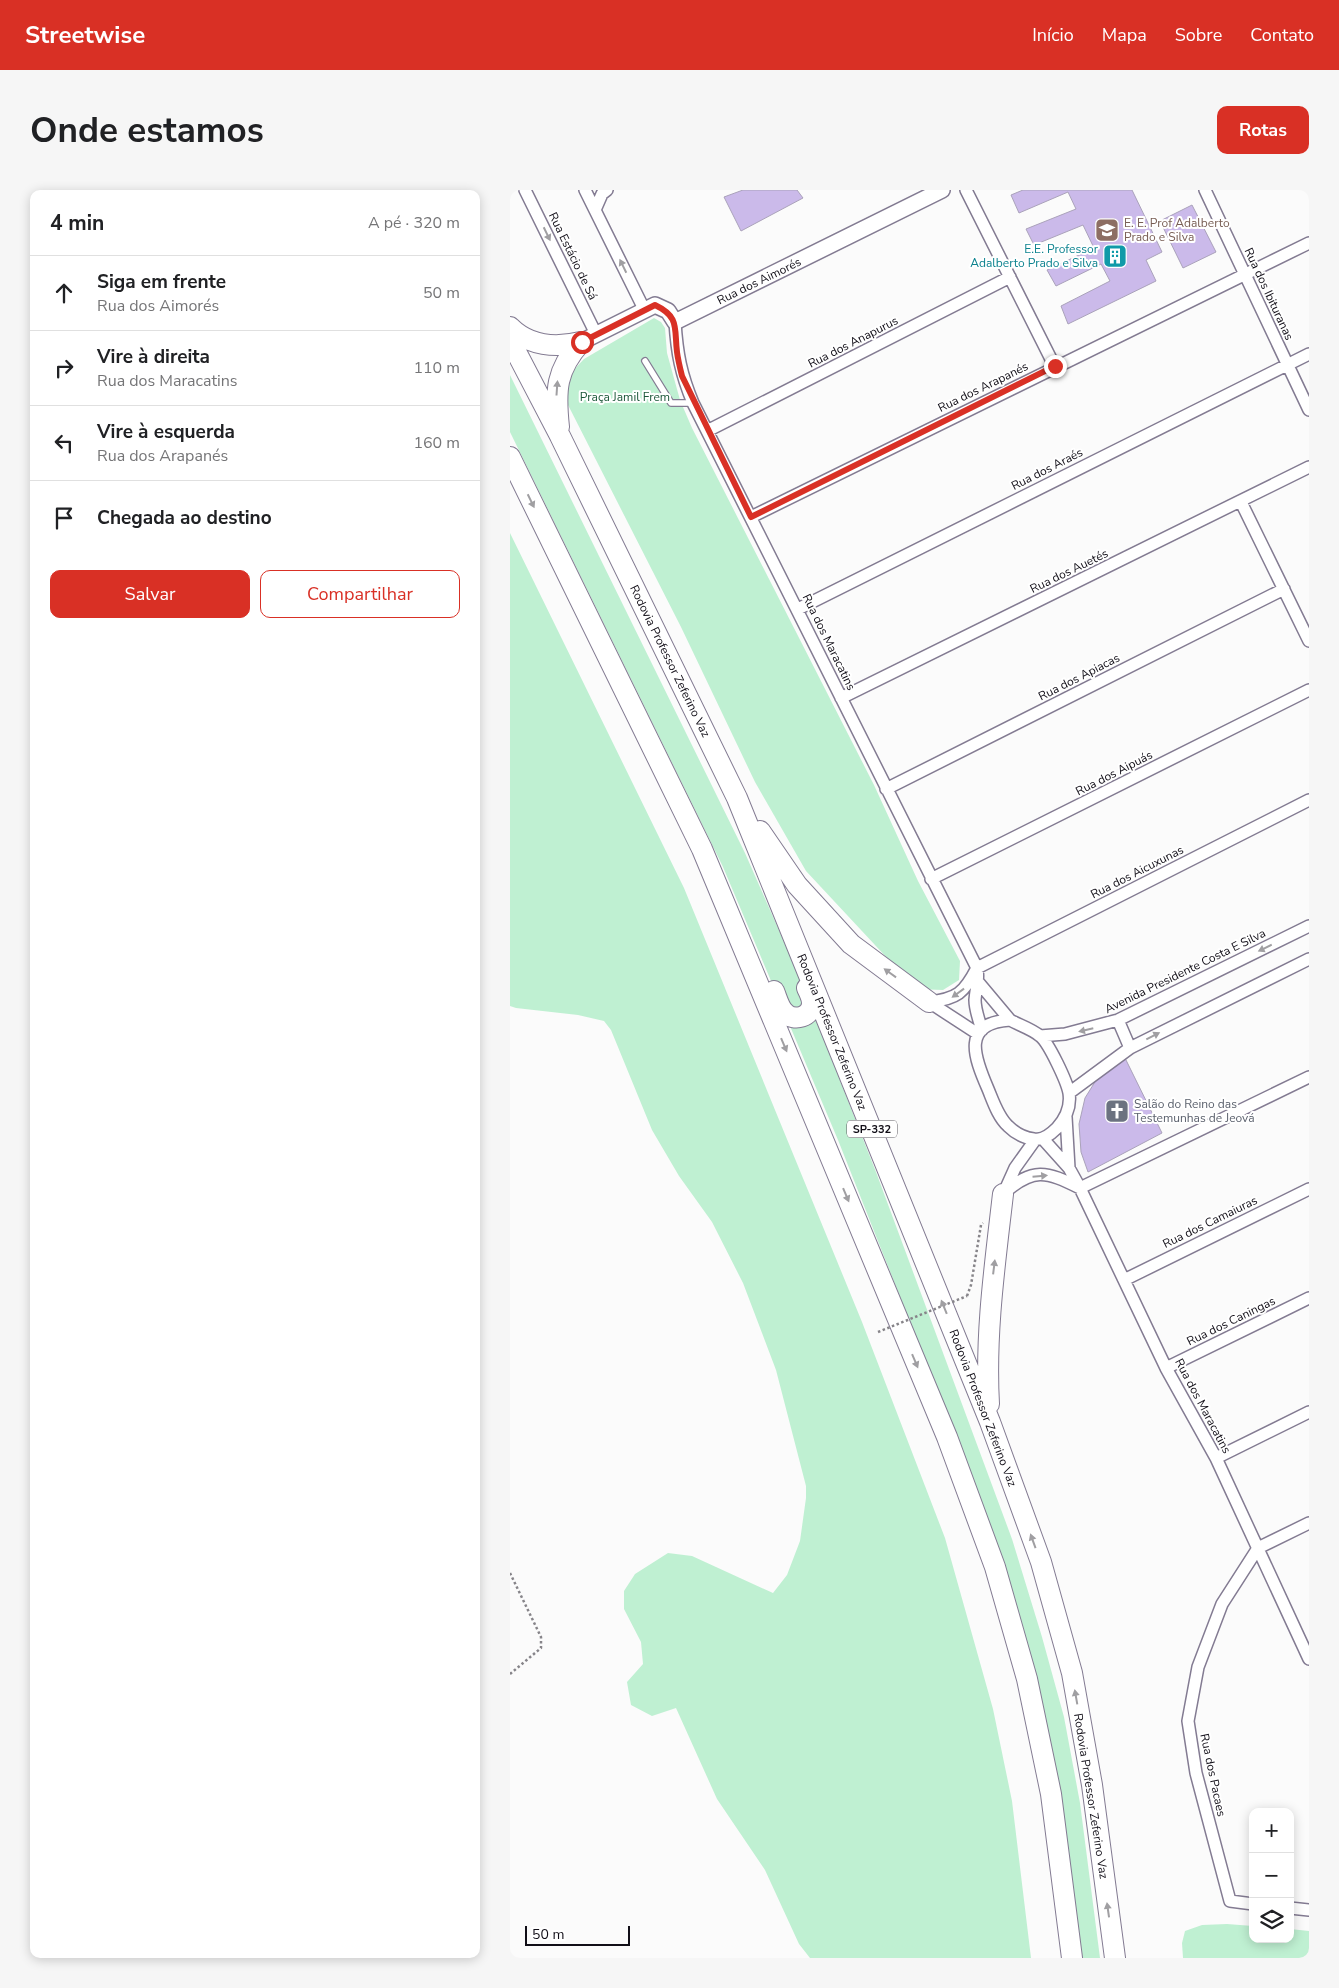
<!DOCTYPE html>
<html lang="pt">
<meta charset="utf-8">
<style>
:root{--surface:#fff;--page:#f6f6f6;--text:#202124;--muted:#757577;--line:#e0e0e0;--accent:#d93025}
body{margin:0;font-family:"Nunito Sans",sans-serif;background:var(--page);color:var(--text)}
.controls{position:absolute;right:15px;bottom:15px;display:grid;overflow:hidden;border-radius:10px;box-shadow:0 2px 12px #0003}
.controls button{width:45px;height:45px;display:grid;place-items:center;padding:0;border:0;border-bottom:1px solid var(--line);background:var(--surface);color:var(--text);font:25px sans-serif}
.scale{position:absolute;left:15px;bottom:12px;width:105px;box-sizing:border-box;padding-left:5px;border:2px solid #110e17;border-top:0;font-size:14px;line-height:18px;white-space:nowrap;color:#110e17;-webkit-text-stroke:4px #fff;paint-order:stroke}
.stop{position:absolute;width:15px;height:15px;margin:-11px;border:4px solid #d93025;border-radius:50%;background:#fff}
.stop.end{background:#d93025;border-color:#fff;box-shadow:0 1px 5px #0008}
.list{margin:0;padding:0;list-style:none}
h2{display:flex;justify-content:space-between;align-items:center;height:65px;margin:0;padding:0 20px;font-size:21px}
h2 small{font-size:16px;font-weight:400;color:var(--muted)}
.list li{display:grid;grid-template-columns:32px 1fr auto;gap:15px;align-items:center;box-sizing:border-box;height:75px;padding:0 20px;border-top:1px solid var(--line)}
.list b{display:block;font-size:19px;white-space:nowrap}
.list p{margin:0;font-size:16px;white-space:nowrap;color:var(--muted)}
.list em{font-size:16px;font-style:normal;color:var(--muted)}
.actions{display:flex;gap:10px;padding:15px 20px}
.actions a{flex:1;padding:11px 0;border:1px solid var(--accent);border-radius:10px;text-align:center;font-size:18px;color:var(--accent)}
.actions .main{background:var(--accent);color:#fff}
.icon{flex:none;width:28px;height:28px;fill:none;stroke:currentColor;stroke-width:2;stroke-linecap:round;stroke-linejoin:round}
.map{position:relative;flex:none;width:799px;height:1768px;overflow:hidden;border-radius:10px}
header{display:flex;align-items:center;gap:30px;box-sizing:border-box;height:70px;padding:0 25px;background:var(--accent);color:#fff}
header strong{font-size:24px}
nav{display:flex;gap:28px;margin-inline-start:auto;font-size:18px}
.intro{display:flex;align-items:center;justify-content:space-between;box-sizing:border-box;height:120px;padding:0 30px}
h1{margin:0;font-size:35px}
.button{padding:12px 22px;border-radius:10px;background:var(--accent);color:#fff;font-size:18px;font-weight:700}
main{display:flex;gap:30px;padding:0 30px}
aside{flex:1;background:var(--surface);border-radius:10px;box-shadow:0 2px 12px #0003}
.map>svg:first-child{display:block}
</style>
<header>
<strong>Streetwise</strong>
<nav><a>Início</a><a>Mapa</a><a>Sobre</a><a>Contato</a></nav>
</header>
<div class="intro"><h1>Onde estamos</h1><a class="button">Rotas</a></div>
<main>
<aside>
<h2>4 min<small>A pé · 320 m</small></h2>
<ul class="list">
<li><svg class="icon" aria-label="ahead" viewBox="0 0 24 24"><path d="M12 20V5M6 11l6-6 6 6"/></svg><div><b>Siga em frente</b><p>Rua dos Aimorés</p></div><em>50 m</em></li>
<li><svg class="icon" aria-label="right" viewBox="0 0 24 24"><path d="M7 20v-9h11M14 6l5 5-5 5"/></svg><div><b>Vire à direita</b><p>Rua dos Maracatins</p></div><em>110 m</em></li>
<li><svg class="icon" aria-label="left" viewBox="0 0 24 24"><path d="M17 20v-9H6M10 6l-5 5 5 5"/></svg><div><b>Vire à esquerda</b><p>Rua dos Arapanés</p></div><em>160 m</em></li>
<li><svg class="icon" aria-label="arrive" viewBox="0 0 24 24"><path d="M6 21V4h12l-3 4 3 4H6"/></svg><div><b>Chegada ao destino</b></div></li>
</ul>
<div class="actions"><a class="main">Salvar</a><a>Compartilhar</a></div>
</aside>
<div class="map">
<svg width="799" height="1768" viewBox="0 0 799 1768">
<rect width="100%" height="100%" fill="#fbfbfb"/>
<path fill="#bff0d2" d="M 144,128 L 151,132 L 155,138 L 157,163 L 170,210 L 182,238 L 364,595 L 408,691 L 450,771 L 449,790 L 433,800 L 406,799 L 296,681 L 245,592 L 171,437 L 57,213 L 56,188 L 74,169 Z
M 0,185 L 235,663 L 289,786 L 366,982 L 502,1349 L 532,1447 L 554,1527 L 570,1613 L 590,1768 L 571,1768 L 551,1608 L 532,1512 L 520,1462 L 485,1347 L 328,950 L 213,677 L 0,242 Z
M 0,343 L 174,698 L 352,1132 L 435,1348 L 483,1519 L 502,1611 L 521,1768 L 300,1768 L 289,1754 L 255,1680 L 207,1609 L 166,1518 L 142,1526 L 121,1515 L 117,1492 L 133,1474 L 131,1452 L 114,1419 L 114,1401 L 125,1384 L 158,1363 L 182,1366 L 263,1403 L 277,1385 L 290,1351 L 296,1308 L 296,1296 L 266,1180 L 233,1093 L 202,1032 L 169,986 L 142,940 L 101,840 L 94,831 L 68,825 L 6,818 L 0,816 Z
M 717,1734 L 743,1736 L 743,1749 L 780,1749 L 780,1739 L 799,1741 L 799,1768 L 673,1768 L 672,1753 L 675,1741 L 692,1735 Z"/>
<path fill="#cbbaea" stroke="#aaa2ba" d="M 233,0 L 287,0 L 293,8 L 231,41 L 214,7 Z
M 513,0 L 622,0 L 652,62 L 636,70 L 646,91 L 558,134 L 551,116 L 600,91 L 591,74 L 546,96 L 537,80 L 584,58 L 573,35 L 524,55 L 516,39 L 566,19 L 558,2 L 509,23 L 501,5 Z
M 682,15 L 706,62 L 673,78 L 650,31 Z
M 615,868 L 652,943 L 578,982 L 571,962 L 569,934 L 575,908 L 588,887 Z"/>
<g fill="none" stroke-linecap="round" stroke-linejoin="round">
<g stroke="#837b92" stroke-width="8">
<path id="lane" d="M 135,171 L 161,213 L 183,213"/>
</g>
<g stroke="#837b92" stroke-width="14">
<path id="street" d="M 15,0 L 86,144
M 75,0 L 134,119
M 456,0 L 545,177
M 695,0 L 799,220
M 85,20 L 92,4 L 97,0
M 165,132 C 167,164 171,184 183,213 L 467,778 C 469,792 466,797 465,810 C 465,820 469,830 472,840
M 199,240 L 500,87
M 731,312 L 799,451
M 241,327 L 799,53
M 288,419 L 799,164
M 331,508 L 799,277
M 376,599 L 774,399
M 421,689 L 799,500
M 469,793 L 500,830
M 419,812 C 447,809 454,803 467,778 L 799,610
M 419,812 L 468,844
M 500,830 C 509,835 522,839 530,846 C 539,853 557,892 559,903 C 561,916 556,928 547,938 C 541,944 533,951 524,949 C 514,948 505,943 498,936 C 488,927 483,911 478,899 C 464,867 451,833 500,830 Z
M 608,830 L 620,858
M 530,846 L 555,844 L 608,830 L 799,736
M 559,903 L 620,858 L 799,769
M 556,927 L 559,978
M 533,949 L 559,978 L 570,998 L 656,1178 L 706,1268 L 799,1469
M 496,998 L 505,978 L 525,950
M 493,1004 C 523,977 536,981 570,998 L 799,887
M 614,1090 L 799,999
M 656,1178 L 799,1108
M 706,1268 L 799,1222
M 743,1714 L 720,1711 L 686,1583 L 678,1531 L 688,1477 L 712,1414 L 748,1358 L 799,1333
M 780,1718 L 799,1720"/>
</g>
<g stroke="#837b92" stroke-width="18">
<path id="secondary" d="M 71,152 L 145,115 L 158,121 L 165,132 L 432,0"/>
</g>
<g stroke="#837b92" stroke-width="22">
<path id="highway" d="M 0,137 C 19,156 46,158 71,152
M 0,150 L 50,246 L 227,608 L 480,1232 L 531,1372 L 562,1483 L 582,1595 L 605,1768
M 49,237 C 45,200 46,180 71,152
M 0,267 L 192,659 L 437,1247 L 485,1377 L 517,1489 L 541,1604 L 562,1768
M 250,641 L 287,695 L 341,754 L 419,812
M 264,801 C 267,808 269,818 275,823 C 284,832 302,827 302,813 C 302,808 299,802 297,798
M 479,1214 C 475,1143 485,1074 493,1004"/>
</g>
<path stroke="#868489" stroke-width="2.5" stroke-dasharray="2.5 2.5" stroke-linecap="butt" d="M 457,1106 L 461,1095 L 471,1035 L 473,1033
M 0,1383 L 31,1447 L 31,1458 L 0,1484"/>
<use href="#lane" stroke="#fff" stroke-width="5.5"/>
<use href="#street" stroke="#fff" stroke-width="11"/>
<use href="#secondary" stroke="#fff" stroke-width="15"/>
<use href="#highway" stroke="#fff" stroke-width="20"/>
<path stroke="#868489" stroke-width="2.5" stroke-dasharray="2.5 2.5" stroke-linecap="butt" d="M 368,1142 L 457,1106"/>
</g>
<defs><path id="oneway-solid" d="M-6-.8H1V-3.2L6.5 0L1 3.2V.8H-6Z" transform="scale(1.25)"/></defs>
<g fill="#a09fa2">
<use href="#oneway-solid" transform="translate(37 44) rotate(64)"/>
<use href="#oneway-solid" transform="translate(113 76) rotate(-116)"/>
<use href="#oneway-solid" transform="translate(47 198) rotate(-86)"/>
<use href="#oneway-solid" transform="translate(21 311) rotate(64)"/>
<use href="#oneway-solid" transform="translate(755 758) rotate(154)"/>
<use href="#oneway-solid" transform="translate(380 783) rotate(-144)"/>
<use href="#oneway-solid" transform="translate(448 803) rotate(144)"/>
<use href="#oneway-solid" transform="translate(576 840) rotate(167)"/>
<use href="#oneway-solid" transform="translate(643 846) rotate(-27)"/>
<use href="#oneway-solid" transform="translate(274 855) rotate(67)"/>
<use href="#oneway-solid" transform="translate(530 986) rotate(-5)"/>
<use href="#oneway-solid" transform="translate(336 1005) rotate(67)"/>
<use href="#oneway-solid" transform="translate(484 1077) rotate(-83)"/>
<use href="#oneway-solid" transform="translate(434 1117) rotate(-112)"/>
<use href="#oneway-solid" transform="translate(405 1171) rotate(67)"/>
<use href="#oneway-solid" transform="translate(523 1351) rotate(-110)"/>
<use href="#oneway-solid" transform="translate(566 1507) rotate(-100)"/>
<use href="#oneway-solid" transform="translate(598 1720) rotate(-98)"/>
</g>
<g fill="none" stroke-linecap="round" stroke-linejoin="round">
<path stroke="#d93025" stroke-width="6" d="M 72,152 L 145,115 C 170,127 164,138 167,162 C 168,170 170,178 172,186 L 241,327 L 545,176"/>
</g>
<defs>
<g id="school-square" transform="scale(1.25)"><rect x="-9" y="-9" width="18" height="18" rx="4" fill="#8d6e63" stroke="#fff"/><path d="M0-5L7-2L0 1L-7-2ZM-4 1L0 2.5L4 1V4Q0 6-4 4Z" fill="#fff"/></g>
<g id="building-square" transform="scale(1.25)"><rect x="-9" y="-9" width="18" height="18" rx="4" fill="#0f9aa8" stroke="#fff"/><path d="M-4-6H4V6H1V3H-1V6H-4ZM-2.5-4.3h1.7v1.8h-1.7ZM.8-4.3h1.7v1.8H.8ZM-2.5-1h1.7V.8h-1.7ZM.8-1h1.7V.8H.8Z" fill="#fff"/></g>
<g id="church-square" transform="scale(1.25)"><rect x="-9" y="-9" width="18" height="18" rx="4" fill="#6b7280" stroke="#fff"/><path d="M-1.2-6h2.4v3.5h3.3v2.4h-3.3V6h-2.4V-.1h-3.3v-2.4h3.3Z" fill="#fff"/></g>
</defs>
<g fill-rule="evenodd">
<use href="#school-square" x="597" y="40"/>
<use href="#building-square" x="605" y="66"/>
<use href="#church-square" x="607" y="921"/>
</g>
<g text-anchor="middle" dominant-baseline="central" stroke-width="4" stroke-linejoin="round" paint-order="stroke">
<rect fill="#fff" stroke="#58565d" stroke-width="1" x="337" y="930.5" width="50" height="17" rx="4"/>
<g font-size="11" font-weight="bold" fill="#110e17">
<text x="362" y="939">SP-332</text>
</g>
<g font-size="12" fill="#785e54" stroke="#fff" text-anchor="start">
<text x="614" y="33">E. E. Prof Adalberto<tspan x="614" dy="14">Prado e Silva</tspan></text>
</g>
<g font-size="12" fill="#0d838f" stroke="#fff" text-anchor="end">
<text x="588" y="59">E.E. Professor<tspan x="588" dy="14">Adalberto Prado e Silva</tspan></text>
</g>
<g font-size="12" fill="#110e17" stroke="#fff">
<text transform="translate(63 66) rotate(64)">Rua Estácio de Sá</text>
<text transform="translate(249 91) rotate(-26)">Rua dos Aimorés</text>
<text transform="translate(759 104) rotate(65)">Rua dos Ibituranas</text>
<text transform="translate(343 152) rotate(-27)">Rua dos Anapurus</text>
<text transform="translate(473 197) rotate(-26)">Rua dos Arapanés</text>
<text transform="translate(537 279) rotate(-27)">Rua dos Araés</text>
<text transform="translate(559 381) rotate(-26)">Rua dos Auetés</text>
<text transform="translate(319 452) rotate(64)">Rua dos Maracatins</text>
<text transform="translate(160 471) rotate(64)">Rodovia Professor Zeferino Vaz</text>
<text transform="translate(569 487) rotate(-27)">Rua dos Apiacas</text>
<text transform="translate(604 583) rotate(-27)">Rua dos Aipuás</text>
<text transform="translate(627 682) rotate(-27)">Rua dos Aicuxunas</text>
<text transform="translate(675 781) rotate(-26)">Avenida Presidente Costa E Silva</text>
<text transform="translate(322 842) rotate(68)">Rodovia Professor Zeferino Vaz</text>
<text transform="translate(700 1032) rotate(-26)">Rua dos Camaiuras</text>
<text transform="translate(721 1131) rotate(-26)">Rua dos Caningas</text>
<text transform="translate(693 1216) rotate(62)">Rua dos Maracatins</text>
<text transform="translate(473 1218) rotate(69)">Rodovia Professor Zeferino Vaz</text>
<text transform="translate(703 1585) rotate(78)">Rua dos Pacaes</text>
<text transform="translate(581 1606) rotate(81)">Rodovia Professor Zeferino Vaz</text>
</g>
<g font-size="12" fill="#1c5739" stroke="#fff">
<text x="115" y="207">Praça Jamil Frem</text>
</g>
<g font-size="12" fill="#5b616d" stroke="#fff" text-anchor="start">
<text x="624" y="914">Salão do Reino das<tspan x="624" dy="14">Testemunhas de Jeová</tspan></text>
</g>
</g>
</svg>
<div class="controls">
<button>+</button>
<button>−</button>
<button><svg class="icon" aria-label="layers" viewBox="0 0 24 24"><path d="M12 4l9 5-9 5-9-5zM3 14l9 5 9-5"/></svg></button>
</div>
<div class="scale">50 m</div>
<div class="stop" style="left:72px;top:152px"></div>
<div class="stop end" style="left:545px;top:176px"></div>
</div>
</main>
